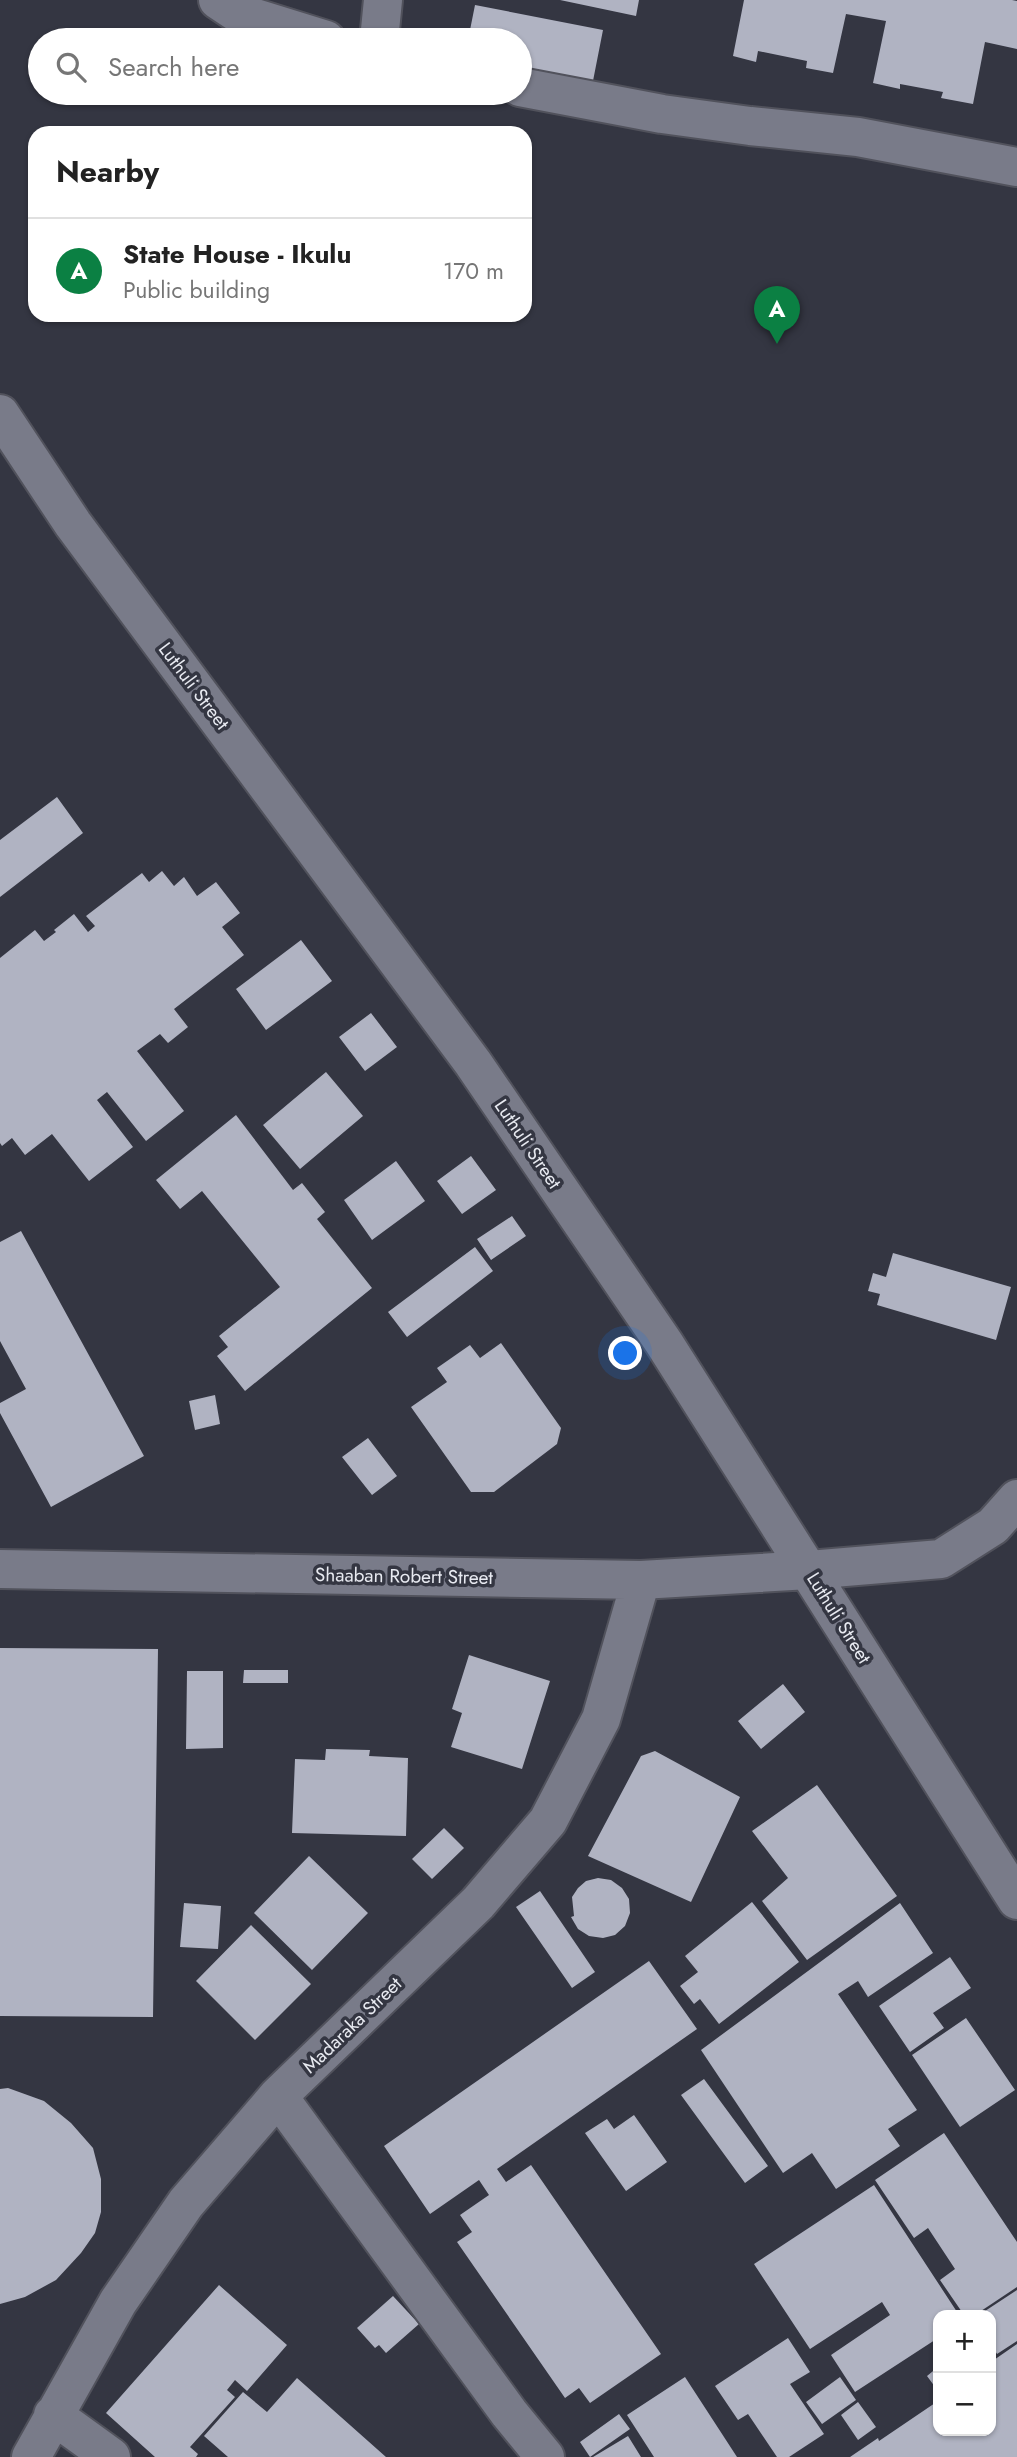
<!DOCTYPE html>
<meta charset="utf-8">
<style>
:root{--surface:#fff;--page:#f2f2f2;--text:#222;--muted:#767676;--line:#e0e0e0;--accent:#0b8043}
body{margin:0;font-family:Jost,sans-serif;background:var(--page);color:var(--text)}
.controls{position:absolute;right:21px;bottom:21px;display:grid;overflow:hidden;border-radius:14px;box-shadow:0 2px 5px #0004}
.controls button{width:63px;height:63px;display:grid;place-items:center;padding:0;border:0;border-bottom:2px solid var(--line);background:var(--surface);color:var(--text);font:35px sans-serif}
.you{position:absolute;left:626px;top:1354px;width:24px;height:24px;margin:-18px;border:5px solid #fff;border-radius:50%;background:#1a73e8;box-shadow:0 0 0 10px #1a73e833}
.badge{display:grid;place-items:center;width:46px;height:46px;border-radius:50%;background:var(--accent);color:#fff;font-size:23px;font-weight:700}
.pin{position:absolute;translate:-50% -58px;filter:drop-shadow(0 2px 4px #0008)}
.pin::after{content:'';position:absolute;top:37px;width:24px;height:21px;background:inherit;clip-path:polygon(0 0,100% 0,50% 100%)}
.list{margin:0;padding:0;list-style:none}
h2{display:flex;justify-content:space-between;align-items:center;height:91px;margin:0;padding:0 28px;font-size:30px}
h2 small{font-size:23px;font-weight:400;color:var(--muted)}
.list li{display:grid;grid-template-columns:46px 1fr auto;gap:21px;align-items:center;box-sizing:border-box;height:105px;padding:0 28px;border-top:2px solid var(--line)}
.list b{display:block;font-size:26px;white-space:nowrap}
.list p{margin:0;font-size:23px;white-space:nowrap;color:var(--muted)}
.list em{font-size:23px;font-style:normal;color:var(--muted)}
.icon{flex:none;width:38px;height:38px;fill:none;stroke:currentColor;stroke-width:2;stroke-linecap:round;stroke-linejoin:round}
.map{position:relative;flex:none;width:1017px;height:2457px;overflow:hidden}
.search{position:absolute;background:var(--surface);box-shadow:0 2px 5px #0004;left:28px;top:28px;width:504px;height:77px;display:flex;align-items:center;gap:18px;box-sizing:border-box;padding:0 24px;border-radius:38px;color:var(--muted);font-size:26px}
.panel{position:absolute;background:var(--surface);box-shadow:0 2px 5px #0004;left:28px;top:126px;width:504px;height:196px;border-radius:21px}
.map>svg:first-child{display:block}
</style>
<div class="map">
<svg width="1017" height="2457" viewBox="0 0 1017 2457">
<rect width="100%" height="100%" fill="#343642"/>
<path fill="#b0b3c2" d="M 560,0 L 639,0 L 636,16 Z
M 744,0 L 1012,0 L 1017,1 L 1017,49 L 985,42 L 973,104 L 941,98 L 943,92 L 900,84 L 900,89 L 873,83 L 886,21 L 846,14 L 833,73 L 806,68 L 807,61 L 758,51 L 756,62 L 733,56 Z
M 475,5 L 603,30 L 592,86 L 520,71 L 520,40 L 468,40 Z
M 57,797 L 83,833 L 0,897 L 0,840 Z
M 162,871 L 174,886 L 184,877 L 197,896 L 216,882 L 240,913 L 222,927 L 244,955 L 174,1009 L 188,1027 L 168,1043 L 160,1034 L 137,1051 L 184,1111 L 146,1141 L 107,1092 L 97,1100 L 133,1147 L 89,1181 L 52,1134 L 25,1155 L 12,1138 L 2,1146 L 0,1143 L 0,958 L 35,930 L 44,941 L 56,932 L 54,930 L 74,914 L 88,932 L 95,926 L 86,916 L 142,873 L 149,882 Z
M 301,940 L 332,981 L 266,1030 L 236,989 Z
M 371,1013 L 397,1047 L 365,1071 L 339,1037 Z
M 326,1072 L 363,1116 L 300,1169 L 263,1125 Z
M 236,1115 L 293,1190 L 302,1183 L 325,1212 L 317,1219 L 372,1288 L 245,1391 L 217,1356 L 228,1347 L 219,1336 L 280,1287 L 202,1191 L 180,1209 L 156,1180 Z
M 471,1156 L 496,1190 L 462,1214 L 437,1181 Z
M 396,1161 L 425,1201 L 372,1240 L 344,1200 Z
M 512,1216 L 526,1236 L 491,1260 L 477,1239 Z
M 21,1231 L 144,1456 L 51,1507 L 0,1413 L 0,1403 L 26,1389 L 0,1341 L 0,1242 Z
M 475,1247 L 493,1271 L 407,1337 L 388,1312 Z
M 893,1253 L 1011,1287 L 996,1340 L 877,1305 L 880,1294 L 868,1291 L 873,1273 L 886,1277 Z
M 501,1343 L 561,1428 L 557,1444 L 494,1492 L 471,1492 L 411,1407 L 447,1382 L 437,1368 L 470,1345 L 480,1358 Z
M 215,1395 L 220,1424 L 195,1430 L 189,1401 Z
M 368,1438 L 397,1476 L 372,1495 L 342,1457 Z
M 0,1648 L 158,1649 L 153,2017 L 0,2016 Z
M 469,1655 L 550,1681 L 522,1769 L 451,1747 L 462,1713 L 452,1709 Z
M 244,1670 L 288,1670 L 288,1683 L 243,1683 Z
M 187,1671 L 223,1671 L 223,1748 L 186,1749 Z
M 783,1684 L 805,1712 L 761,1749 L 738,1721 Z
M 326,1749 L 370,1750 L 369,1756 L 408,1758 L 406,1836 L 292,1833 L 295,1759 L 325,1760 Z
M 655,1751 L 740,1797 L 691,1902 L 588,1856 L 641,1756 Z
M 817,1785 L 897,1896 L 807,1960 L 762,1901 L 788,1878 L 752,1831 Z
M 444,1828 L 464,1848 L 432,1879 L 412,1859 Z
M 309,1856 L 368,1913 L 312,1970 L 254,1913 Z
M 598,1878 L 611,1880 L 622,1888 L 629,1899 L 630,1913 L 625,1926 L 615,1935 L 603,1938 L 589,1936 L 578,1929 L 571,1917 L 574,1916 L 572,1897 L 578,1888 L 586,1881 Z
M 540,1891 L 595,1972 L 572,1988 L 516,1907 Z
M 752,1902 L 799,1962 L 719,2024 L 700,1999 L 694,2004 L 680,1986 L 698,1972 L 685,1956 Z
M 184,1903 L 221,1906 L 218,1949 L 180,1947 Z
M 900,1903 L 933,1953 L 868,1997 L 858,1981 L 838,1994 L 917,2110 L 888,2129 L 900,2146 L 836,2189 L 812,2153 L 783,2173 L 701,2050 Z
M 251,1925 L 311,1984 L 255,2040 L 196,1981 Z
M 950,1957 L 971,1988 L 933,2013 L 944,2028 L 910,2052 L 879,2006 Z
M 649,1961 L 697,2029 L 497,2169 L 506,2182 L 531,2165 L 661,2354 L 590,2403 L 579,2388 L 565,2398 L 457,2242 L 472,2232 L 460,2215 L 489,2195 L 479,2180 L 430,2214 L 384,2146 Z
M 966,2018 L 1015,2090 L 960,2127 L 912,2055 Z
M 704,2079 L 768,2166 L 745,2183 L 681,2095 Z
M 8,2088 L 44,2101 L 71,2123 L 93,2148 L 101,2179 L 101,2212 L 95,2233 L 81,2253 L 56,2280 L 25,2297 L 0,2304 L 0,2089 Z
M 634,2115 L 667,2162 L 626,2191 L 585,2133 L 607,2119 L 614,2129 Z
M 944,2133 L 1017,2242 L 1017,2287 L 975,2315 L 964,2315 L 940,2280 L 955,2269 L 928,2228 L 914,2238 L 875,2180 Z
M 874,2185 L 959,2315 L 938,2315 L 938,2338 L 855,2392 L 831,2355 L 890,2315 L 882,2302 L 810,2349 L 754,2264 Z
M 219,2285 L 287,2345 L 247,2391 L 235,2380 L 227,2390 L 235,2397 L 190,2447 L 198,2454 L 196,2457 L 155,2457 L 106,2413 Z
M 1017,2290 L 1017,2341 L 997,2354 L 991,2344 L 991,2315 L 979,2315 Z
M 393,2296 L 419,2324 L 386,2353 L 379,2345 L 375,2348 L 357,2328 Z
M 788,2338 L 810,2372 L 790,2384 L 824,2434 L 789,2457 L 777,2457 L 748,2414 L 738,2420 L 715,2386 Z
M 1017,2344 L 1017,2457 L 850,2457 L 878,2438 L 879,2441 L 938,2401 L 938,2431 L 991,2431 L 991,2362 Z
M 938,2367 L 938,2391 L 927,2376 Z
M 685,2377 L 737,2457 L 654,2457 L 627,2415 Z
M 840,2377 L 856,2400 L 822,2424 L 806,2402 Z
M 297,2378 L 386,2457 L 228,2457 L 204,2436 L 243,2392 L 267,2412 Z
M 858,2402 L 876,2427 L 858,2440 L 841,2415 Z
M 619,2414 L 630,2429 L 590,2457 L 580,2442 Z
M 628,2436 L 641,2457 L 593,2457 Z"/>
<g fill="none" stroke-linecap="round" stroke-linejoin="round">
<g stroke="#51525c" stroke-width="42">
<path id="minor" d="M 218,0 L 236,12 L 326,40
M 379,40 L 383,0
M 520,87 L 662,114 L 750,126 L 858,137 L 1017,167
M 0,414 L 73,524 L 473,1063 L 664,1343 L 1017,1900
M 0,1569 L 641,1580 L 809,1570 L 941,1559 L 993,1526 L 1017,1499
M 278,2096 L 509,2413 L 545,2457
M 53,2415 L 111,2457
M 31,2457 L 118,2302 L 186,2203 L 278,2096 L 478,1903 L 548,1821 L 601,1719 L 641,1580"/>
</g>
<use href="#minor" stroke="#797b89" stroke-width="38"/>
</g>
<g text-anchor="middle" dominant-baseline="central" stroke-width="7" stroke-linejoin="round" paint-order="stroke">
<g font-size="19" fill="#e8eaf1" stroke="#343642">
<text transform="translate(194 686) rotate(53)">Luthuli Street</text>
<text transform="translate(528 1144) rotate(56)">Luthuli Street</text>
<text transform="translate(404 1576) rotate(1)">Shaaban Robert Street</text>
<text transform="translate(839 1618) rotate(58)">Luthuli Street</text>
<text transform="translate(352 2025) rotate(-44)">Madaraka Street</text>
</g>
</g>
</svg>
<div class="controls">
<button>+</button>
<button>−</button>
</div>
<div class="you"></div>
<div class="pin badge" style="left:777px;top:344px">A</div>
<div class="search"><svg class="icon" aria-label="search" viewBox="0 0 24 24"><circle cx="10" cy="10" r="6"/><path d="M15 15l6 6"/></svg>Search here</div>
<section class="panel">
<h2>Nearby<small></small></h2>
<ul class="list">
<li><span class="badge">A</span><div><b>State House - Ikulu</b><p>Public building</p></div><em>170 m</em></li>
</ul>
</section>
</div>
